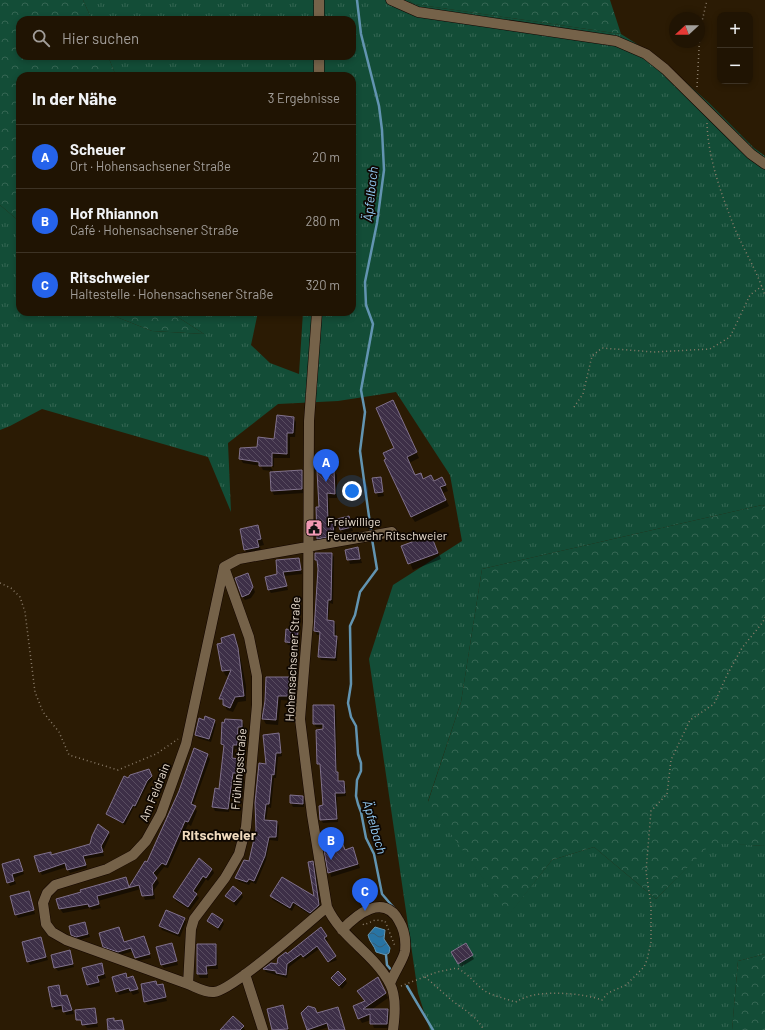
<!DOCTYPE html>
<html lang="de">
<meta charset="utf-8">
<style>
:root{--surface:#201403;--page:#2d2112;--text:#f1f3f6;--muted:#a29e9a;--line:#3d3325;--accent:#2563eb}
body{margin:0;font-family:Barlow,sans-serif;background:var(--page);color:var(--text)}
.controls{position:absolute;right:12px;top:12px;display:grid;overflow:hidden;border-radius:8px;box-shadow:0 2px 6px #0003}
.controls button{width:36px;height:36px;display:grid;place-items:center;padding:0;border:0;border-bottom:1px solid var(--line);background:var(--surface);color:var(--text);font:20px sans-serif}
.compass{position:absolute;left:669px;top:12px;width:36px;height:36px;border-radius:50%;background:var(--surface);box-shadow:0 2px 6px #0003;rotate:249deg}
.you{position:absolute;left:352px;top:491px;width:14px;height:14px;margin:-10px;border:3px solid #fff;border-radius:50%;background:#1a73e8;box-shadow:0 0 0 6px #1a73e833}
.badge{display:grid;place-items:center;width:26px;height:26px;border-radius:50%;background:var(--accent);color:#fff;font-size:13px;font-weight:700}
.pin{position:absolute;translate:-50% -33px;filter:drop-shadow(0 1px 2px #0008)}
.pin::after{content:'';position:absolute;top:21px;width:14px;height:12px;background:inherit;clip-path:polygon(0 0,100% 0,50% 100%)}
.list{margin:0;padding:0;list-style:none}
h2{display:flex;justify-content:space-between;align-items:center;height:52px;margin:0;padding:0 16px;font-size:17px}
h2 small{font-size:13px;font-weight:400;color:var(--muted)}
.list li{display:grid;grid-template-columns:26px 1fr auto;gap:12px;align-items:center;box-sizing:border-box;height:64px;padding:0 16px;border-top:1px solid var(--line)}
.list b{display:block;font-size:15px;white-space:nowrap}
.list p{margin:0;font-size:13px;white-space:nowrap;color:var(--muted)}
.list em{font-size:13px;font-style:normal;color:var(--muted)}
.icon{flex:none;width:22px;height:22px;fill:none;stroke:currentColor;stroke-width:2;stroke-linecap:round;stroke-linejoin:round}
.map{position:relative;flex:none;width:765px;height:1030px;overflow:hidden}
.search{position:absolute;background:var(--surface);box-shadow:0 2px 6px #0003;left:16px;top:16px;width:340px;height:44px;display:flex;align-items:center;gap:10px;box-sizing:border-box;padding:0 14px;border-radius:12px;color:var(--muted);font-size:15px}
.panel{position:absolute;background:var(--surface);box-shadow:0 2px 6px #0003;left:16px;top:72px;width:340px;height:244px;border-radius:12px}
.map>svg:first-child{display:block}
</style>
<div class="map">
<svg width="765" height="1030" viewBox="0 0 765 1030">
<defs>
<pattern id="grass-tufts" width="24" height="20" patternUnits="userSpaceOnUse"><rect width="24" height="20" fill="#134d37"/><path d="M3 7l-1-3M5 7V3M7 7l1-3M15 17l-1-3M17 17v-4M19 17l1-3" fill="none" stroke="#356653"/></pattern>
<pattern id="forest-crowns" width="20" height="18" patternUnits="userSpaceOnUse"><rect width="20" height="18" fill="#134d37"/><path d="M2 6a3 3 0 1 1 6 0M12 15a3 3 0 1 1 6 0" fill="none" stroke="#356653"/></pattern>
<pattern id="water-waves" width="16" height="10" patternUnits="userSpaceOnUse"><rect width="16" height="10" fill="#2874a4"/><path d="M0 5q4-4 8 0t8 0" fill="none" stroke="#365e76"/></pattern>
<pattern id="building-back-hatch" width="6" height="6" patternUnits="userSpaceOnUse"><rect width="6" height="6" fill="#3d2f47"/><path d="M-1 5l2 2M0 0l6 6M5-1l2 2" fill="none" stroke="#594d60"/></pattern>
</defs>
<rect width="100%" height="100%" fill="#2b1b04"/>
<path fill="url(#grass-tufts)" d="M 83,0 L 408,0 L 414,4 L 621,34 L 659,58 L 709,103 L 754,148 L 765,156 L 765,506 L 762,505 L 482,569 L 461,702 L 428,801 L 509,914 L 552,860 L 594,847 L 656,899 L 712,842 L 765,846 L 765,954 L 738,961 L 732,1030 L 430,1030 L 418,993 L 369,659 L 393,585 L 462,541 L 450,475 L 396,392 L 338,401 L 278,404 L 228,443 L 231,512 L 208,457 L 42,409 L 10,426 L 0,430 L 0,205 L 20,222 L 20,312 L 104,312 L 152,331 L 204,334 L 170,312 L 258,312 L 251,345 L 270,363 L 299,374 L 303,312 L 352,312 L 352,76 L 116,76 L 108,56 L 352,56 L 352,20 L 92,20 Z"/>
<path fill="url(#forest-crowns)" d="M 0,0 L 83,0 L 92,20 L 20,20 L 20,56 L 108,56 L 116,76 L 20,76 L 20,222 L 0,205 Z
M 408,0 L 610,0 L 621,34 L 414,4 Z
M 104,312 L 170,312 L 204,334 L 152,331 Z
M 762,505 L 765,506 L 765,846 L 712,843 L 656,899 L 594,847 L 552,860 L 509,915 L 428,802 L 461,702 L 482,569 Z
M 765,954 L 765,1030 L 732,1030 L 738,961 Z"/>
<path fill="url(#water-waves)" stroke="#6294b1" d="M 375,927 L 385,930 L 384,939 L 390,948 L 389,953 L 386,955 L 376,952 C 375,946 369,942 368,935 Z"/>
<path fill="#0007" d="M 395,407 L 419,458 L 409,463 L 415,476 L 420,474 L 423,480 L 445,484 L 448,491 L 443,493 L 449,506 L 415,522 L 411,516 L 395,448 Z
M 293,417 L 296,422 L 295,437 L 290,437 L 290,458 L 274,458 L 274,468 L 270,461 L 268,462 L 273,471 L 263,470 L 261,466 L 243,463 L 240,458 L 275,440 Z
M 301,471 L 303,475 L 304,493 L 274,495 L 272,491 L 271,473 Z
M 334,471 L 337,475 L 337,498 L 329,498 L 330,522 L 333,521 L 336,526 L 335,540 L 320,543 L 318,538 L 320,507 Z
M 380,478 L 384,496 L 378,497 L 373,479 Z
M 349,518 L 353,531 L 343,533 L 341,529 Z
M 258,527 L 264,545 L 260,546 L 261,553 L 249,556 L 245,550 Z
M 431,536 L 441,559 L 413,570 L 403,547 Z
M 357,548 L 362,563 L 350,564 L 346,551 Z
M 332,554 L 334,557 L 333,604 L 330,603 L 328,621 L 334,621 L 336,625 L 336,637 L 338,641 L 337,661 L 321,660 L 319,656 L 320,635 L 317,635 L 315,631 L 319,569 L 316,560 Z
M 299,559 L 302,574 L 284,576 L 288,590 L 271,593 L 269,590 L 278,575 Z
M 248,575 L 255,592 L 251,598 L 245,600 L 242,596 Z
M 298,632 L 300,636 L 298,647 L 288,645 L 286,641 Z
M 234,635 L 237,640 L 246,686 L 246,701 L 238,702 L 233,712 L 227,710 L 221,699 L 230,675 L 226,676 L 223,671 Z
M 288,678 L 291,683 L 291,701 L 281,700 L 278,725 L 266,724 L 263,719 L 266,701 Z
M 333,706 L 336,710 L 337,774 L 339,782 L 343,782 L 346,786 L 346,796 L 337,797 L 338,822 L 323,823 L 321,820 L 324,806 L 322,767 L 318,764 L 324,728 L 316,727 L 314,723 Z
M 214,720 L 216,724 L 211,742 L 198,738 L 196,735 Z
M 242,721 L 244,725 L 243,731 L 240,730 L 238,749 L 235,749 L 234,759 L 238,760 L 241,764 L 239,777 L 235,776 L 229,812 L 215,811 L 213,807 L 220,790 L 224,748 L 222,744 Z
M 278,734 L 280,738 L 282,756 L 278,757 L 276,778 L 274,778 L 271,808 L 268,807 L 266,821 L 277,822 L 279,826 L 278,841 L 270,840 L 266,860 L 256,884 L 251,882 L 249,885 L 238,881 L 236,877 L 249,863 L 267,765 Z
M 207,754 L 210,759 L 193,806 L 197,811 L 191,826 L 188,824 L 168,868 L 164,867 L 156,877 L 159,883 L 154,890 L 155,899 L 145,900 L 141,889 L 98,901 L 101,908 L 92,910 L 90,908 L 63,913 L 60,909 L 126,878 L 130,888 L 146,862 L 147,863 Z
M 148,771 L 153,779 L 148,784 L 136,808 L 134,807 L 125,825 L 109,816 L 107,814 L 129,780 Z
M 302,797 L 305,800 L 304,807 L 293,807 L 291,803 Z
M 108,832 L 110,836 L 103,851 L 104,856 L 85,859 L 87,868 L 70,873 L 67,867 L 42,875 L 40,871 L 50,854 L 52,856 L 91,844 Z
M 329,838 L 333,846 L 342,843 L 345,851 L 353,848 L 360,868 L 331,877 L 324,839 Z
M 19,860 L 24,874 L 14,878 L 16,884 L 10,886 L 3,865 Z
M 312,862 L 315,866 L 321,909 L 312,916 L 295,905 L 292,911 L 273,900 L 271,896 L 315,898 Z
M 212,869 L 214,873 L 208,881 L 206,879 L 196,894 L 199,898 L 190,910 L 176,901 L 174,897 Z
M 29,892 L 35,914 L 18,918 L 16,914 Z
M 241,893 L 243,897 L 236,906 L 227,896 Z
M 184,919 L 186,922 L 180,937 L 162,930 L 160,926 Z
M 208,921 L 222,921 L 224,924 L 220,931 Z
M 85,923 L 90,937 L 79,940 L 74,939 L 72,935 Z
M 119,928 L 125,943 L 146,941 L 151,958 L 138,961 L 134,951 L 120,955 L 107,950 L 104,946 Z
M 321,928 L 328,940 L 325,942 L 337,960 L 329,963 L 319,949 L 305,959 L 303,956 L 289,967 L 287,978 L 266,972 L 264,969 L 271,964 L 278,965 L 287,955 Z
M 40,938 L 48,960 L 30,965 L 28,961 Z
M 465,944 L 474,959 L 461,967 L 452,952 Z
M 172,945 L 178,965 L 164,968 L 162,965 Z
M 215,945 L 217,948 L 218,969 L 208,969 L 208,978 L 200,978 L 198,974 Z
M 69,952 L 74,967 L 58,971 L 55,967 Z
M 101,964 L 106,978 L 99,980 L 100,986 L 90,988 L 87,985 Z
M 125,974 L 128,978 L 133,977 L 139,993 L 133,995 L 131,992 L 119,995 L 117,991 Z
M 332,978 L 345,980 L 347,983 L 342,989 Z
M 378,978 L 388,998 L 371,1010 L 388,1010 L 391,1015 L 390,1028 L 374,1028 L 371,1020 L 362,1023 L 359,1018 Z
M 156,982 L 158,986 L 162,985 L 167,1001 L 148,1005 L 145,1002 Z
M 59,986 L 62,997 L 67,996 L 69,1000 L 74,1014 L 66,1015 L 64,1009 L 55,1010 L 53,1007 Z
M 282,1007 L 289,1030 L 273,1030 L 268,1010 Z
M 94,1009 L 98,1027 L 87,1028 L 84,1024 Z
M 302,1013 L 317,1014 L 345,1030 L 330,1030 L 329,1027 L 319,1030 L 308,1030 Z
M 243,1027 L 245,1030 L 226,1030 Z"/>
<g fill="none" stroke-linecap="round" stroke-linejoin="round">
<path stroke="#6294b1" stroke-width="2.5" d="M 357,0 L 361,34 L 379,106 L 382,130 L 384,170 L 377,223 L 365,282 L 366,305 L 373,324 L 361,390 L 365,412 L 360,451 L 371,531
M 372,539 L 377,569 L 360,592 L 355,615 L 350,626 L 351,684 L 348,703 L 351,717 L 356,726 L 358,754 L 361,763 L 361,771 L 357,780 L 356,796 L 358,804 L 361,812 L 366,838 L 374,854 L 382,894 L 394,908
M 386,955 L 387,965 L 393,972
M 407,986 L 433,1030"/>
</g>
<path fill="url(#building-back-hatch)" stroke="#81728d" d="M 393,400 L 417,452 L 407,457 L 415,475 L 421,473 L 423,479 L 431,475 L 434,481 L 442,477 L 446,485 L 440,487 L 446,500 L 411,517 L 384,460 L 386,459 L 383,453 L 394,448 L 376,408 Z
M 277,415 L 294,417 L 293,433 L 287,433 L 287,454 L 272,453 L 272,466 L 259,466 L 259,462 L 239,459 L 240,448 L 257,447 L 258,437 L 274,439 Z
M 302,470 L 302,489 L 271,491 L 270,472 Z
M 334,470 L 335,494 L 327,493 L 328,521 L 334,520 L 333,536 L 317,539 L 316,507 L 319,507 L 317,471 Z
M 381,477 L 383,492 L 375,493 L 372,478 Z
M 349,516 L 352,527 L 340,530 L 337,519 Z
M 258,525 L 261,539 L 257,540 L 259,547 L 244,550 L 240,529 Z
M 431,535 L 438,553 L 408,564 L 401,546 Z
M 358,547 L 360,559 L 347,560 L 345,550 Z
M 315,553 L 332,553 L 331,600 L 328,600 L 327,620 L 334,621 L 334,636 L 337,636 L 335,658 L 318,657 L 320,632 L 314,631 L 318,569 L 317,560 L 315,560 Z
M 299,558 L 301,570 L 283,572 L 287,586 L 268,590 L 265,577 L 277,574 L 276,560 Z
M 248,573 L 253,587 L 249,594 L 242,597 L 235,578 Z
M 286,629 L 298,631 L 297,643 L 285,642 Z
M 234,634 L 238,648 L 244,696 L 235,697 L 230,708 L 223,705 L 223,699 L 219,699 L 231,670 L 222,671 L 217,644 L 222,643 L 221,638 Z
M 266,677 L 289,677 L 289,696 L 278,696 L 276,720 L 262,719 L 265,701 Z
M 313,705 L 334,705 L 336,772 L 338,772 L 338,781 L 344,781 L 345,793 L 335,793 L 337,819 L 320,820 L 319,806 L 323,805 L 320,764 L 317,764 L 316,730 L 323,729 L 323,724 L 313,724 Z
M 205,716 L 215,720 L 209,739 L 195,735 L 199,718 L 204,720 Z
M 225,719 L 242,720 L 242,727 L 238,727 L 237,745 L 233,745 L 232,758 L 239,759 L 237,773 L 233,773 L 228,809 L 212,807 L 215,788 L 219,789 L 224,745 L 221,744 L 222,722 L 224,723 Z
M 279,733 L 281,753 L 276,753 L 274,775 L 272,774 L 269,804 L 266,804 L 264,820 L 277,821 L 276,837 L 269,837 L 265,856 L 254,881 L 249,879 L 247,882 L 235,878 L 244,860 L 249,861 L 256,830 L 255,803 L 259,763 L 266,764 L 263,735 Z
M 194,748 L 208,754 L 191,804 L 196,806 L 188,822 L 185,821 L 166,865 L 162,863 L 153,873 L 157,878 L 152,885 L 153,895 L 142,896 L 139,885 L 97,896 L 99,904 L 89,907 L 88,904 L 59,909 L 56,899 L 81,892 L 80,890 L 126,877 L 129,887 L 145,861 L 147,862 L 179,791 Z
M 149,769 L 152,776 L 147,781 L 135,806 L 133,805 L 123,823 L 106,814 L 124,776 L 128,778 L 130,775 Z
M 290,795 L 303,796 L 303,804 L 290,803 Z
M 98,824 L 109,832 L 101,846 L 103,852 L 83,856 L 86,865 L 67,870 L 65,863 L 39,872 L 34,856 L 51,852 L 51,855 L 90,844 L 92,836 Z
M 330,836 L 332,845 L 342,842 L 345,850 L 353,847 L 358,864 L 328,873 L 322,839 Z
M 199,858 L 212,869 L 206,878 L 203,876 L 193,891 L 197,894 L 188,907 L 173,897 Z
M 19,859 L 23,871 L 12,874 L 14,881 L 7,883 L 2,864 Z
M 313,861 L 319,905 L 310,913 L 293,902 L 290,908 L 270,896 L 282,877 L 314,896 L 308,862 Z
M 233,886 L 242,893 L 234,902 L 225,896 Z
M 29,891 L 34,910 L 15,915 L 10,896 Z
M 166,910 L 185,918 L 178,934 L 159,926 Z
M 212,913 L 223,920 L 218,928 L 207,921 Z
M 85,922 L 88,934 L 76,937 L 71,935 L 69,926 Z
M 119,927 L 124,942 L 144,936 L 150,954 L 135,958 L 131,948 L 118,952 L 103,947 L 99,933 Z
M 321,927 L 327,936 L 324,938 L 336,956 L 328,962 L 317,946 L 303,957 L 301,954 L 287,964 L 286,975 L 276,973 L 276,971 L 263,969 L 271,963 L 277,964 L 278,958 L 286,952 L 287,954 Z
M 41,937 L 46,957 L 27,962 L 22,942 Z
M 172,943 L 177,961 L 161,965 L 156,947 Z
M 466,943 L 473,955 L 458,964 L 451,952 Z
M 197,944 L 216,944 L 216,965 L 206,966 L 207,974 L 197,974 Z
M 70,950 L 73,964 L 54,968 L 51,955 Z
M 102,963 L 104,974 L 97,976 L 99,982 L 87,985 L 82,968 Z
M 338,971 L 346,979 L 339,986 L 331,978 Z
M 126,973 L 127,978 L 133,976 L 138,989 L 130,991 L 129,988 L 116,992 L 112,977 Z
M 378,977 L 386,993 L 363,1009 L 388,1009 L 387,1024 L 370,1024 L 370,1014 L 358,1019 L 353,1006 L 365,1001 L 357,991 Z
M 156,981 L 157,985 L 163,984 L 166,997 L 144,1002 L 141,984 Z
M 59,985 L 61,996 L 67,995 L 72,1010 L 63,1012 L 62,1005 L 52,1007 L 48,987 Z
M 283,1005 L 288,1029 L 272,1030 L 267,1009 Z
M 308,1006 L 315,1008 L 317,1013 L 338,1007 L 345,1030 L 329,1030 L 327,1023 L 307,1030 L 301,1013 Z
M 95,1008 L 97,1023 L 82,1025 L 81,1020 L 76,1020 L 75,1010 Z
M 233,1016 L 244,1026 L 240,1030 L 220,1030 Z
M 114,1018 L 114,1021 L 122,1020 L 124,1030 L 108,1030 L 107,1019 Z"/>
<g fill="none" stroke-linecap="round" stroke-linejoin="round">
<g stroke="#130500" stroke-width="11">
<path id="minor" d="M 319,0 L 319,20
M 391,0 L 418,12 L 616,41 L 646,54 L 665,69 L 751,154 L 765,164
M 319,56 L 319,76
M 317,312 L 309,421 L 308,622 L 300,719 L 312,815 L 327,907 C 341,938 375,954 390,984 C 397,997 395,1016 393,1030
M 224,567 L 249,637 L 257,676 L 257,705 L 246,827 L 239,854 L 225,878 L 194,919 L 191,929 L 188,984 C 196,987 205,993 214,992 C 232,991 309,922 327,907
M 342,930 C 356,915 384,892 399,921 C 404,929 406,941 405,951 C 404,959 393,974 390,984
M 245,974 L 263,1030
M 188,984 L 66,940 L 52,932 L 46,924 L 43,903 L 47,893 L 55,885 L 107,869 L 133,855 L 146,841 L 161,814 L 186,744 L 224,567 L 239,559 L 392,532"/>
</g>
<path stroke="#8b7d6b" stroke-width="1.5" stroke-dasharray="1 3" stroke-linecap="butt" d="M 697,87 L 700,30 L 707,0
M 707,123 C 708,159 722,196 735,229 C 745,252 758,273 765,296
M 574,407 L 583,394 L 592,356 L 602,348 L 654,352 L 710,349 L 730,337 L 750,295 L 762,286
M 0,583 L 11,588 L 20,597 L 25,612 L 35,692 L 43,712 L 59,732 L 69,755 L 118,770 L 156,754 L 178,739
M 363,924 L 364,925 L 375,920 L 385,921 L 395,946
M 425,977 C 435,985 444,994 454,1002 C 466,1011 476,1016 484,1030
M 401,986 L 437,972 L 457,968 C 468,974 473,981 482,989 C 491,996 505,998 515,1002 C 519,1001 520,999 524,998 C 542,990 583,993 602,1000 L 608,993 L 626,985 L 644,967 L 647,960 L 651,942 L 651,905 L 646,871 L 651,811 L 667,794 L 671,760 L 690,720 L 714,704 L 727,675 L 742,648 L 763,622 L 765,617"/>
<use href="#minor" stroke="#756249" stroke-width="10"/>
</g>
<defs>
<g id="civic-square" transform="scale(0.9)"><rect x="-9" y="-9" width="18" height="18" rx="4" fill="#f19ab4" stroke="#0e0702"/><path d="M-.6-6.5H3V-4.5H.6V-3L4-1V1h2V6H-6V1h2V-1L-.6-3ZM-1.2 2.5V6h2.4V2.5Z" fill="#111"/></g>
</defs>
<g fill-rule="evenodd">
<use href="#civic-square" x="314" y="528"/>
</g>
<g text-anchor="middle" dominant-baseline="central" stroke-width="3.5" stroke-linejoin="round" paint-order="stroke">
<g font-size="12" fill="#e9ddcf" stroke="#0e0702" text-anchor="start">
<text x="327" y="521">Freiwillige<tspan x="327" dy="14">Feuerwehr Ritschweier</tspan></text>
</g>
<g font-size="12" fill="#e9ddcf" stroke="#0e0702">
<text transform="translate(292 659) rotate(-87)">Hohensachsener Straße</text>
<text transform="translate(238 769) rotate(-85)">Frühlingsstraße</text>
<text transform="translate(154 792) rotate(-68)">Am Feldrain</text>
</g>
<g font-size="13" font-style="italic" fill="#94cbf4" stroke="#0e0702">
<text transform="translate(370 194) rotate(-84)">Äpfelbach</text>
<text transform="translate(375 827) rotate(74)">Äpfelbach</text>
</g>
<g font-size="14" font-weight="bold" fill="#efd9bd" stroke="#0e0702">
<text x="219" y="834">Ritschweier</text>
</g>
</g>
</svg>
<div class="controls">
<button>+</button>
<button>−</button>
</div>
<svg class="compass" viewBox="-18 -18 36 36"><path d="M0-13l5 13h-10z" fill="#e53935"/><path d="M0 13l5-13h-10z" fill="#a29e9a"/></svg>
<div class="you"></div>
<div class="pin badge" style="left:326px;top:482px">A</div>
<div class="pin badge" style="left:331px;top:860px">B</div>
<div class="pin badge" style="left:365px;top:911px">C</div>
<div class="search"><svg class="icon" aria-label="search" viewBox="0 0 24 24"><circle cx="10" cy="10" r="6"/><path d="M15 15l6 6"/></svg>Hier suchen</div>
<section class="panel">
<h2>In der Nähe<small>3 Ergebnisse</small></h2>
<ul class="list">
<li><span class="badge">A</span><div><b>Scheuer</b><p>Ort · Hohensachsener Straße</p></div><em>20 m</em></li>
<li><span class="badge">B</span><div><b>Hof Rhiannon</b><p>Café · Hohensachsener Straße</p></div><em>280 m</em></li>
<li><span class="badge">C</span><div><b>Ritschweier</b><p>Haltestelle · Hohensachsener Straße</p></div><em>320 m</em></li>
</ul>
</section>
</div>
